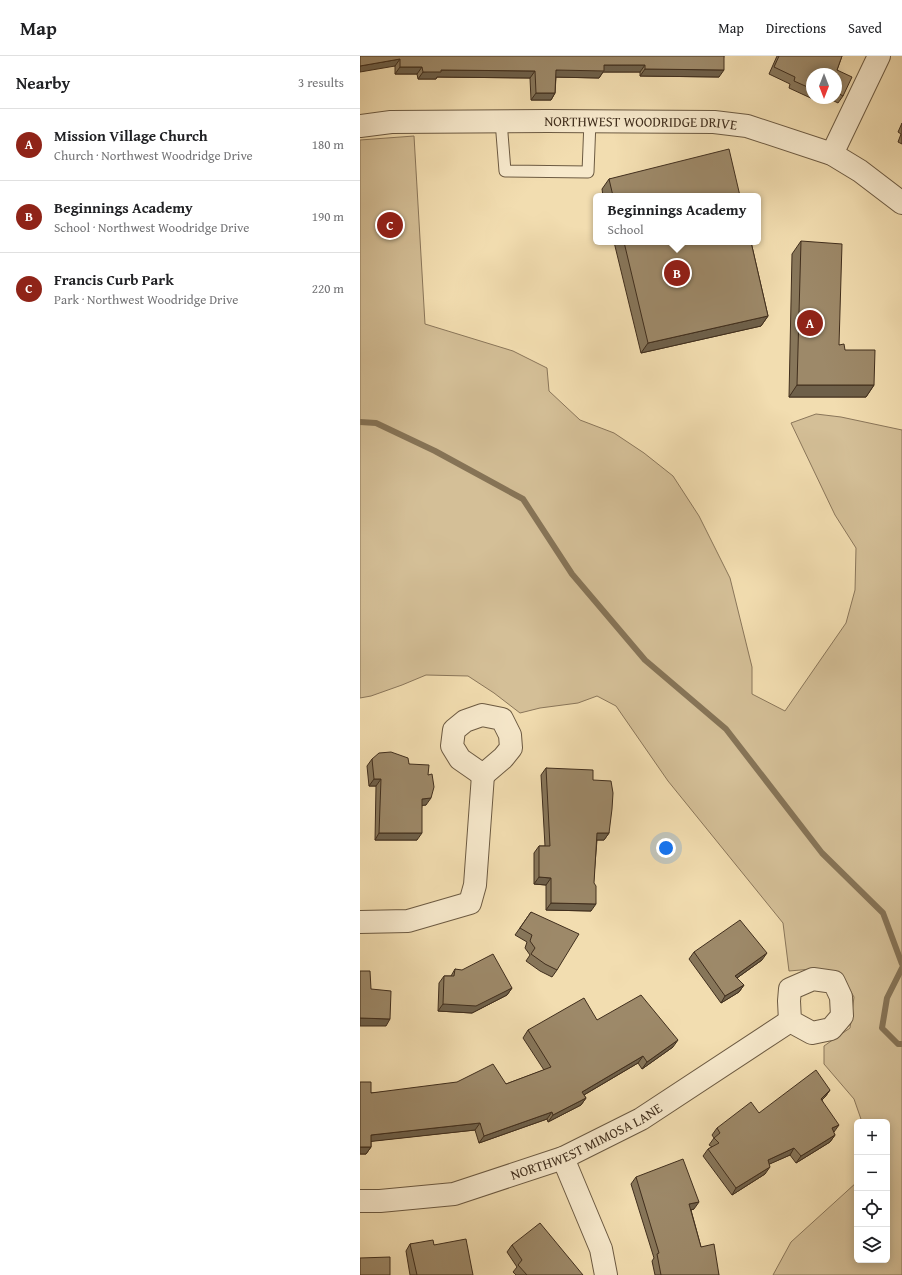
<!DOCTYPE html>
<meta charset="utf-8">
<style>
:root{--surface:#fff;--page:#f6f6f6;--text:#202124;--muted:#757577;--line:#e0e0e0;--accent:#8f2418}
body{margin:0;font-family:"Gentium Book Plus",serif;background:var(--page);color:var(--text)}
.controls{position:absolute;right:12px;bottom:12px;display:grid;overflow:hidden;border-radius:6px;box-shadow:0 2px 10px #0003}
.controls button{width:36px;height:36px;display:grid;place-items:center;padding:0;border:0;border-bottom:1px solid var(--line);background:var(--surface);color:var(--text);font:20px sans-serif}
.compass{position:absolute;left:446px;top:12px;width:36px;height:36px;border-radius:50%;background:var(--surface);box-shadow:0 2px 10px #0003;rotate:180deg}
.you{position:absolute;left:306px;top:792px;width:14px;height:14px;margin:-10px;border:3px solid #fff;border-radius:50%;background:#1a73e8;box-shadow:0 0 0 6px #1a73e833}
.badge{display:grid;place-items:center;width:26px;height:26px;border-radius:50%;background:var(--accent);color:#fff;font-size:13px;font-weight:700}
.pin{position:absolute;translate:-50% -50%;border:2px solid #fff;box-shadow:0 1px 4px #0006}
.popup{position:absolute;left:233px;top:137px;width:168px;height:52px;box-sizing:border-box;display:grid;place-content:center;border-radius:6px;background:var(--surface);filter:drop-shadow(0 1px 3px #0005);font-size:13px;white-space:nowrap;color:var(--muted)}
.popup b{font-size:15px;color:var(--text)}
.popup::after{content:'';position:absolute;left:50%;top:100%;margin-left:-8px;border:8px solid transparent;border-top-color:var(--surface)}
.list{margin:0;padding:0;list-style:none}
h2{display:flex;justify-content:space-between;align-items:center;height:52px;margin:0;padding:0 16px;font-size:17px}
h2 small{font-size:13px;font-weight:400;color:var(--muted)}
.list li{display:grid;grid-template-columns:26px 1fr auto;gap:12px;align-items:center;box-sizing:border-box;height:72px;padding:0 16px;border-top:1px solid var(--line)}
.list b{display:block;font-size:15px;white-space:nowrap}
.list p{margin:0;font-size:13px;white-space:nowrap;color:var(--muted)}
.list em{font-size:13px;font-style:normal;color:var(--muted)}
.icon{flex:none;width:22px;height:22px;fill:none;stroke:currentColor;stroke-width:2;stroke-linecap:round;stroke-linejoin:round}
.map{position:relative;flex:none;width:542px;height:1219px;overflow:hidden}
header{display:flex;align-items:center;gap:24px;box-sizing:border-box;height:56px;padding:0 20px;background:var(--surface);border-bottom:1px solid var(--line)}
header strong{font-size:19px}
nav{display:flex;gap:22px;margin-inline-start:auto;font-size:14px}
main{display:flex}
aside{flex:1;background:var(--surface)}
.map>svg:first-child{display:block}
</style>
<header>
<strong>Map</strong>
<nav><a>Map</a><a>Directions</a><a>Saved</a></nav>
</header>
<main>
<aside>
<h2>Nearby<small>3 results</small></h2>
<ul class="list">
<li><span class="badge">A</span><div><b>Mission Village Church</b><p>Church · Northwest Woodridge Drive</p></div><em>180 m</em></li>
<li><span class="badge">B</span><div><b>Beginnings Academy</b><p>School · Northwest Woodridge Drive</p></div><em>190 m</em></li>
<li><span class="badge">C</span><div><b>Francis Curb Park</b><p>Park · Northwest Woodridge Drive</p></div><em>220 m</em></li>
</ul>
</aside>
<div class="map">
<svg width="542" height="1219" viewBox="0 0 542 1219">
<rect width="100%" height="100%" fill="#f2ddb0"/>
<filter id="stains"><feTurbulence type="fractalNoise" baseFrequency=".005" numOctaves="4"/><feColorMatrix values="0 0 0 0 .2 0 0 0 0 .09 0 0 0 0 .02 0 0 0 .5 -.17"/></filter>
<radialGradient id="worn" r=".72"><stop offset=".6" stop-color="#630" stop-opacity="0"/><stop offset="1" stop-color="#630" stop-opacity=".3"/></radialGradient>
<path fill="#d4bf97" stroke="#8a765a" d="M 54,80 L 65,268 L 153,295 L 187,312 L 189,335 L 220,364 L 254,377 L 284,397 L 313,420 L 339,460 L 370,522 L 392,611 L 392,638 L 425,655 L 486,567 L 495,534 L 496,492 L 475,459 L 431,367 L 456,358 L 481,361 L 542,374 L 542,1219 L 413,1219 L 431,1186 L 497,1126 L 497,1204 L 527,1204 L 527,1066 L 502,1066 L 494,1043 L 464,1008 L 464,990 L 490,972 L 494,941 L 482,920 L 452,913 L 429,915 L 423,867 L 308,725 L 256,650 L 237,640 L 218,647 L 180,652 L 160,657 L 134,637 L 108,620 L 66,619 L 42,629 L 11,640 L 0,642 L 0,84 Z"/>
<g fill="none" stroke-linecap="round" stroke-linejoin="round">
<path stroke="#867457" stroke-width="6" d="M 0,366 L 16,367 L 75,395 L 163,443 L 212,518 L 285,604 L 366,673 L 462,797 L 523,857 L 542,908
M 542,912 L 527,942 L 522,972 L 538,988 L 542,988"/>
<g stroke="#6c5a42" stroke-width="13">
<path id="service" d="M 141,65 L 145,115 L 228,116 L 230,65"/>
</g>
<g stroke="#6c5a42" stroke-width="24">
<g id="minor">
<path id="s1" d="M 0,70 L 31,66 L 187,65 L 354,66 L 387,70 L 472,98 L 500,115 L 542,147"/>
<path d="M 472,98 L 519,0"/>
<path d="M 122,659 L 142,663 L 150,679 L 151,692 L 143,702 L 123,719 L 100,703 L 92,690 L 94,674 L 105,665 Z"/>
<path d="M 0,866 L 48,865 L 110,847 L 115,829 L 123,719"/>
<path d="M 453,923 L 474,926 L 481,941 L 482,960 L 471,973 L 452,977 L 430,965 L 429,945 L 430,933 Z"/>
<path d="M 203,1102 L 241,1193 L 246,1219"/>
<path id="s2" d="M 0,1145 L 20,1145 L 94,1138 L 203,1102 L 281,1063 L 430,965"/>
</g>
</g>
<use href="#service" stroke="#f7e9cc" stroke-width="11"/>
<use href="#minor" stroke="#f7e9cc" stroke-width="22"/>
</g>
<path fill="#87765a" stroke="#402e1d" d="M 0,0 L 364,0 L 359,21 L 280,20 L 280,16 L 243,16 L 239,22 L 196,21 L 195,37 L 191,44 L 171,44 L 170,22 L 77,21 L 76,23 L 58,23 L 57,18 L 35,18 L 35,10 Z
M 417,0 L 482,0 L 477,14 L 483,40 L 478,47 L 468,42 L 476,42 L 476,18 L 452,18 L 452,42 L 456,42 L 455,44 L 429,32 L 430,28 L 409,18 Z
M 542,67 L 542,88 L 538,86 L 541,78 L 538,76 Z
M 249,123 L 380,140 L 243,140 L 242,133 Z
M 441,185 L 479,289 L 485,294 L 514,329 L 506,341 L 429,341 L 432,198 Z
M 254,186 L 391,186 L 408,260 L 401,270 L 281,297 Z
M 12,703 L 49,708 L 68,719 L 66,749 L 62,749 L 57,784 L 15,784 L 16,730 L 9,730 L 7,710 Z
M 186,712 L 233,724 L 249,777 L 244,784 L 237,784 L 231,855 L 186,854 L 186,829 L 174,828 L 174,797 L 179,790 L 185,790 L 181,719 Z
M 171,856 L 197,914 L 192,921 L 180,915 L 166,905 L 170,899 L 165,892 L 167,886 L 155,879 Z
M 334,896 L 402,904 L 377,922 L 384,929 L 379,936 L 361,947 L 329,903 Z
M 95,913 L 152,932 L 147,939 L 112,957 L 78,955 L 79,927 L 84,920 L 91,920 Z
M 237,964 L 313,991 L 282,1013 L 278,1007 L 224,1039 L 226,1042 L 221,1049 L 188,1066 L 187,1063 L 119,1087 L 115,1074 L 11,1085 L 11,1091 L 6,1098 L 0,1098 L 11,1037 L 146,1028 L 184,1014 L 163,982 L 168,974 Z
M 470,1034 L 465,1041 L 462,1044 L 474,1076 L 473,1076 L 475,1079 L 470,1086 L 436,1107 L 430,1099 L 409,1108 L 405,1118 L 372,1139 L 343,1100 L 348,1093 L 352,1091 L 349,1089 L 354,1082 L 352,1079 L 357,1072 L 399,1057 Z
M 276,1121 L 334,1153 L 331,1154 L 341,1191 L 359,1219 L 295,1219 L 292,1205 L 294,1202 L 271,1128 Z
M 50,1188 L 74,1189 L 113,1219 L 50,1219 L 46,1195 Z
M 152,1189 L 223,1219 L 156,1219 L 153,1216 L 157,1211 L 147,1196 Z"/>
<path fill="#6e604a" stroke="#402e1d" d="M 40,3 L 35,10 L 0,16 L 0,10 Z
M 244,9 L 285,9 L 280,16 L 243,16 L 239,22 L 191,21 L 196,14 Z
M 40,11 L 62,11 L 57,18 L 35,18 Z
M 285,13 L 364,14 L 359,21 L 280,20 Z
M 81,14 L 175,15 L 170,22 L 77,21 L 76,23 L 58,23 L 63,16 Z
M 176,37 L 195,37 L 191,44 L 171,44 Z
M 408,260 L 401,270 L 281,297 L 288,287 Z
M 437,329 L 514,329 L 506,341 L 429,341 Z
M 14,723 L 21,723 L 16,730 L 9,730 Z
M 71,742 L 66,749 L 57,750 L 62,743 Z
M 19,777 L 62,777 L 57,784 L 15,784 Z
M 237,777 L 249,777 L 244,784 L 232,784 Z
M 179,821 L 191,822 L 186,829 L 174,828 Z
M 191,847 L 236,848 L 231,855 L 186,854 Z
M 407,897 L 402,904 L 370,927 L 375,920 Z
M 384,929 L 379,936 L 361,947 L 365,940 Z
M 152,932 L 147,939 L 112,957 L 78,955 L 83,948 Z
M 0,962 L 30,963 L 26,970 L 0,970 Z
M 318,984 L 313,991 L 282,1013 L 287,1006 Z
M 283,1000 L 278,1007 L 217,1043 L 222,1036 Z
M 470,1034 L 465,1041 L 456,1050 L 461,1043 Z
M 226,1042 L 221,1049 L 188,1066 L 193,1059 Z
M 192,1056 L 187,1063 L 119,1087 L 124,1080 Z
M 120,1067 L 115,1074 L 6,1086 L 11,1079 Z
M 479,1069 L 474,1076 L 467,1079 L 472,1072 Z
M 475,1079 L 470,1086 L 436,1107 L 441,1100 Z
M 0,1091 L 11,1091 L 6,1098 L 0,1098 Z
M 434,1092 L 430,1099 L 403,1111 L 408,1104 Z
M 410,1111 L 405,1118 L 372,1139 L 376,1132 Z
M 339,1146 L 334,1153 L 324,1156 L 329,1148 Z"/>
<path fill="#9d8969" stroke="#402e1d" d="M 0,0 L 364,0 L 364,14 L 285,13 L 285,9 L 244,9 L 244,15 L 196,14 L 195,37 L 176,37 L 175,15 L 81,14 L 81,16 L 63,16 L 62,11 L 40,11 L 40,3 L 0,10 Z
M 419,0 L 482,0 L 477,14 L 492,21 L 483,40 L 476,36 L 476,18 L 452,18 L 452,33 L 434,25 L 435,21 L 414,11 Z
M 369,93 L 380,140 L 253,140 L 249,123 Z
M 441,185 L 482,188 L 479,289 L 484,288 L 485,294 L 515,294 L 514,329 L 437,329 Z
M 264,186 L 391,186 L 408,260 L 288,287 Z
M 31,696 L 48,702 L 49,708 L 69,709 L 68,719 L 72,718 L 74,731 L 71,742 L 62,743 L 62,777 L 19,777 L 21,723 L 14,723 L 12,703 L 19,697 Z
M 186,712 L 233,714 L 233,724 L 251,725 L 253,737 L 252,753 L 249,777 L 237,777 L 234,827 L 236,830 L 236,848 L 191,847 L 191,822 L 179,821 L 179,790 L 190,790 Z
M 171,856 L 219,878 L 197,914 L 185,908 L 171,898 L 175,892 L 170,885 L 172,879 L 160,872 Z
M 380,864 L 407,897 L 375,920 L 384,929 L 365,940 L 334,896 Z
M 133,898 L 152,932 L 116,950 L 83,948 L 84,920 L 94,920 L 95,913 L 102,914 Z
M 0,915 L 10,915 L 11,933 L 31,935 L 30,963 L 0,962 Z
M 281,939 L 318,984 L 287,1006 L 283,1000 L 222,1036 L 226,1042 L 193,1059 L 192,1056 L 124,1080 L 120,1067 L 11,1079 L 11,1091 L 0,1091 L 0,1026 L 11,1026 L 11,1037 L 97,1026 L 133,1008 L 146,1028 L 191,1011 L 168,974 L 224,942 L 237,964 Z
M 456,1014 L 470,1034 L 461,1043 L 479,1069 L 472,1072 L 475,1079 L 441,1100 L 434,1092 L 408,1104 L 410,1111 L 376,1132 L 348,1093 L 359,1087 L 354,1082 L 360,1077 L 357,1072 L 391,1046 L 399,1057 Z
M 323,1103 L 339,1146 L 329,1148 L 341,1191 L 354,1188 L 359,1219 L 301,1219 L 297,1198 L 299,1197 L 276,1121 Z
M 180,1167 L 223,1219 L 167,1219 L 158,1209 L 162,1204 L 152,1189 Z
M 106,1183 L 113,1219 L 57,1219 L 50,1188 L 73,1184 L 74,1189 Z
M 30,1201 L 30,1219 L 0,1219 L 0,1202 Z"/>
<g text-anchor="middle" dominant-baseline="central" stroke-width="3" stroke-linejoin="round" paint-order="stroke">
<g font-size="14" fill="#402e1d" stroke="#f7e9cc">
<text stroke="none"><textPath href="#s1" startOffset="281">NORTHWEST WOODRIDGE DRIVE</textPath></text>
<text stroke="none"><textPath href="#s2" startOffset="237">NORTHWEST MIMOSA LANE</textPath></text>
</g>
</g>
<rect width="100%" height="100%" filter="url(#stains)"/>
<rect width="100%" height="100%" fill="url(#worn)"/>
</svg>
<div class="controls">
<button>+</button>
<button>−</button>
<button><svg class="icon" aria-label="locate" viewBox="0 0 24 24"><circle cx="12" cy="12" r="6"/><path d="M12 2v4M12 18v4M2 12h4M18 12h4"/></svg></button>
<button><svg class="icon" aria-label="layers" viewBox="0 0 24 24"><path d="M12 4l9 5-9 5-9-5zM3 14l9 5 9-5"/></svg></button>
</div>
<svg class="compass" viewBox="-18 -18 36 36"><path d="M0-13l5 13h-10z" fill="#e53935"/><path d="M0 13l5-13h-10z" fill="#757577"/></svg>
<div class="you"></div>
<div class="pin badge" style="left:450px;top:267px">A</div>
<div class="pin badge" style="left:317px;top:217px">B</div>
<div class="popup"><b>Beginnings Academy</b>School</div>
<div class="pin badge" style="left:30px;top:169px">C</div>
</div>
</main>
